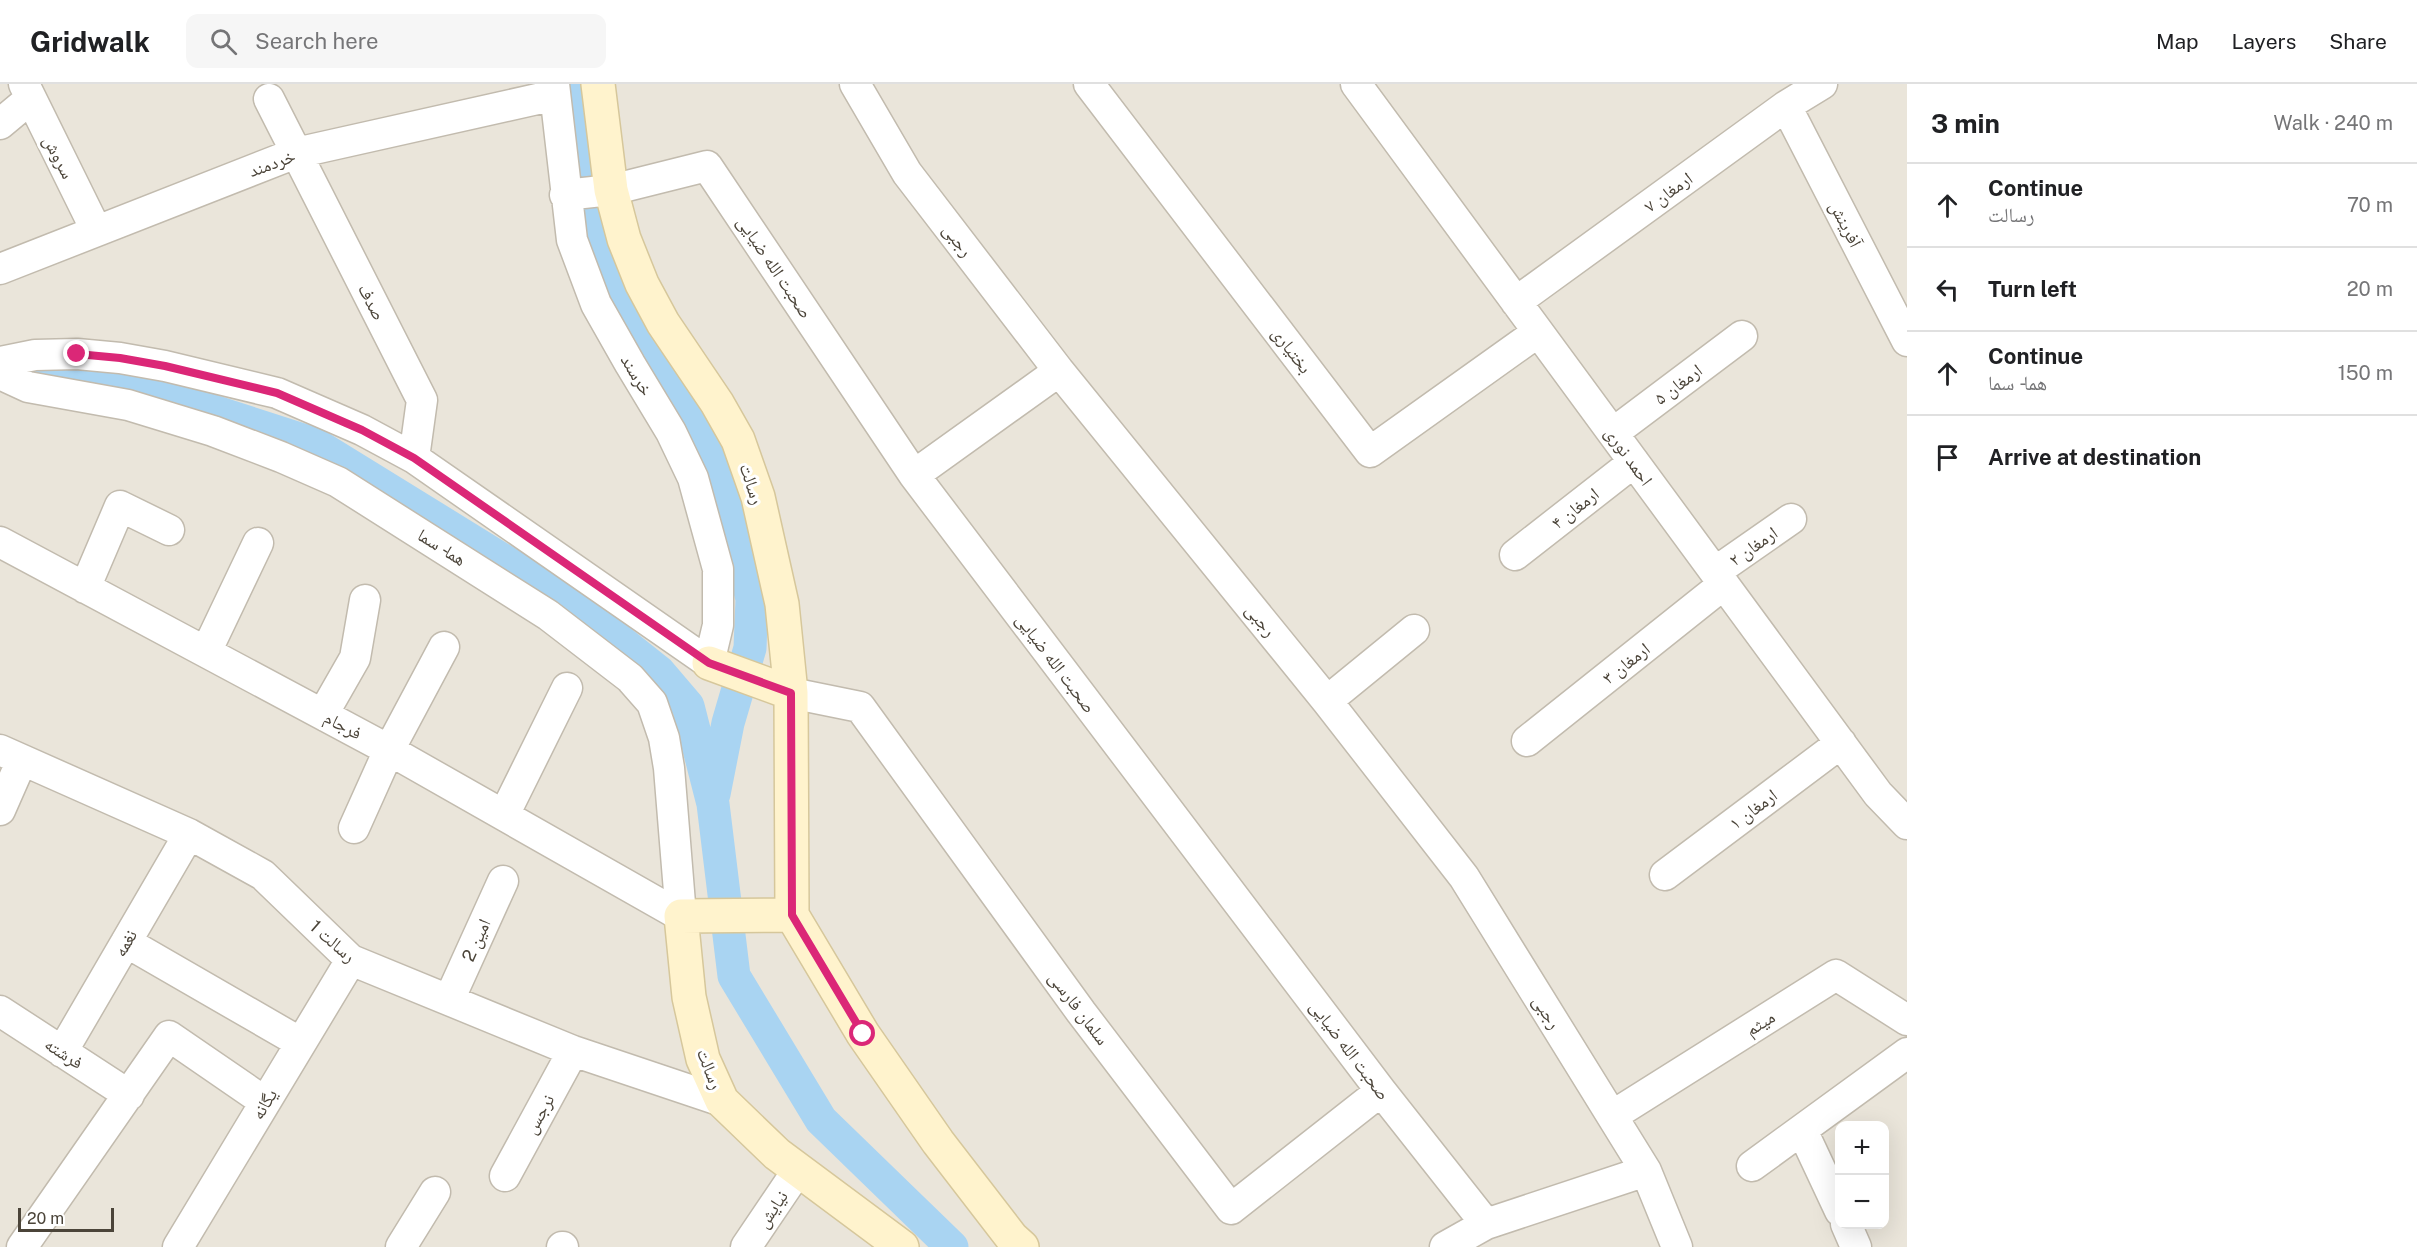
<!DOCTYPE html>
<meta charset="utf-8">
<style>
:root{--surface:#fff;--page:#f6f6f6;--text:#202124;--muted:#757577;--line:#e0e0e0}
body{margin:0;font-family:"Public Sans","Noto Naskh Arabic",sans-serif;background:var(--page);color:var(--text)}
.controls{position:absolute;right:18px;bottom:18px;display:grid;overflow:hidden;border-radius:12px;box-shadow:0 6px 24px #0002}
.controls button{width:54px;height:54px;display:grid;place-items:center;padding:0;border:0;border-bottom:2px solid var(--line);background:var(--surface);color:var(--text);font:30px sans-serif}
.scale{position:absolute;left:18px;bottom:15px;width:96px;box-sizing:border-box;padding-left:6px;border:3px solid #4b4439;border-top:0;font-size:16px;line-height:21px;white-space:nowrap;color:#4b4439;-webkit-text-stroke:4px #fff;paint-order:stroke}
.stop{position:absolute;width:18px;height:18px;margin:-14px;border:4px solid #db2777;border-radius:50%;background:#fff}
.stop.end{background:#db2777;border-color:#fff;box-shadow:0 2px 6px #0008}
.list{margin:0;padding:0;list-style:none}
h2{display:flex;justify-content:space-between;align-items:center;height:78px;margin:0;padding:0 24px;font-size:26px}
h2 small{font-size:20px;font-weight:400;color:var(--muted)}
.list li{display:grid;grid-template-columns:39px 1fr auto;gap:18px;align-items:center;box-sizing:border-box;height:84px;padding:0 24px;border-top:2px solid var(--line)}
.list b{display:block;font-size:22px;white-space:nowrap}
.list p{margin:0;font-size:20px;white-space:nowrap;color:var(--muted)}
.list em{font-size:20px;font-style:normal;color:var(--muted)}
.icon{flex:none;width:33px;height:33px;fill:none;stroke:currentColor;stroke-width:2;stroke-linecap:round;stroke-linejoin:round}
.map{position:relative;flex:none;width:1907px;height:1163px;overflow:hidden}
header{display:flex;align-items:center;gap:36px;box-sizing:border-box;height:84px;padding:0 30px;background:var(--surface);border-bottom:2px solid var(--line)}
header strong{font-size:28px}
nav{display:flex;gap:33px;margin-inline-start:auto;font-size:21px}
.search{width:420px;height:54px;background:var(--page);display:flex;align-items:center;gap:15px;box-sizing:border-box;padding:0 21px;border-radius:12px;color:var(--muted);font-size:22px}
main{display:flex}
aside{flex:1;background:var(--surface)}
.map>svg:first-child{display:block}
</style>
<header>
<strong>Gridwalk</strong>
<div class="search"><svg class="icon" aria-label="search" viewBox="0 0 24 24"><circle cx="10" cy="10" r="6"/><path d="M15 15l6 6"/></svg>Search here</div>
<nav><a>Map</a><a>Layers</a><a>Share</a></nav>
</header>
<main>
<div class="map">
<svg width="1907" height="1163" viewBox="0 0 1907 1163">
<rect width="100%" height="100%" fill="#f6f3ec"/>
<path fill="#eae5da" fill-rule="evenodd" d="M 0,0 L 1907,0 L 1907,1163 L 0,1163 ZM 1840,1042 L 1884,1042 L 1884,1140 L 1840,1140 Z"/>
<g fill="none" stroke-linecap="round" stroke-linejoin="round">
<path stroke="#a9d4f2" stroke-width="33" d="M 573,0 L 586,127 L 600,172 L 626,225 L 711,377 L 736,451 L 752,515 L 750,564 L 728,639 L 714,710
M 37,285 L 126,299 L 315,360 L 571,518 L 659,588 L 688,622 L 713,720 L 734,892 L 821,1036 L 952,1163"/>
<g stroke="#c2bbae" stroke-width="33">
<path id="street" d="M 24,0 L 96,146
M 855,0 L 907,89 L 1059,287 L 1327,617 L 1464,793 L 1646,1087 L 1677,1163
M 1089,0 L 1370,368 L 1538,248
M 1356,0 L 1878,710 L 1907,740
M 269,15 L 422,316 L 414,374
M 1786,22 L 1907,257
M 0,40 L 30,15
M 565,111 L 611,106 L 707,82 L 914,391 L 1381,1007 L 1486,1140
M 0,185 L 296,69 L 555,11
M 1516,218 L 1786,22 L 1822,0
M 0,278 L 35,271 L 77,270 L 120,274 L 165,282 L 277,309 L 362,346 L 414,374 L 709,579 L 718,541 L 718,485 L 693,394 L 671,348 L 630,280 L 596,220 L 572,156 L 554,0
M 0,290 L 28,303 L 128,321 L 213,347 L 281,373 L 338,398 L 548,531 L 630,594 L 652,619 L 664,654 L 669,684 L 681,832
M 1613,349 L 1742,252
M 914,391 L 1059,287
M 0,458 L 389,666 L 681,832
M 1515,471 L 1634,378
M 1715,488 L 1791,435
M 85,504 L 120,422 L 169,446
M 206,568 L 258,459
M 791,609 L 860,623 L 1081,928 L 1231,1125 L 1381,1007
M 1327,617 L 1414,546
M 323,630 L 355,574 L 365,516
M 1527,657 L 1724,500
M 0,666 L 189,750 L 263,791 L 351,876 L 573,967 L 722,1017
M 0,726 L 22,676
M 504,731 L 567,604
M 354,744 L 389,666 L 444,563
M 1665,791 L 1841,659
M 126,858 L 301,959
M 449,916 L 503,797
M 0,927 L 129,1011
M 62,968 L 189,750
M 1612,1032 L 1836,891 L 1907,936
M 1802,1046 L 1840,1127
M 1752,1082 L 1907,969
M 505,1092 L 573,967
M 1846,1140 L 1856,1163
M 22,1163 L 169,952 L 265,1018
M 178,1163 L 351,876
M 401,1163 L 435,1108
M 562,1163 L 563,1163
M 746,1163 L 798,1086
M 1445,1163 L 1486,1140 L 1646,1087"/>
</g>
<g stroke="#d6c79b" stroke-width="36">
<path id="secondary" d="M 598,0 L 611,106 L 624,155 L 642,200 L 663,239 L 717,319 L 738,356 L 758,413 L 782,520 L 791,609 L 792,831 L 863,950 L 938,1058 L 1012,1154 L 1022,1163
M 709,579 L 791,609
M 792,831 L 681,832 L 689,913 L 703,975 L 722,1017 L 777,1070 L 902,1163"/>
</g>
<use href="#street" stroke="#fff" stroke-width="30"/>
<use href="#secondary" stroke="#fff3cd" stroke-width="33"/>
</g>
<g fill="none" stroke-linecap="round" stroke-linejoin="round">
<path stroke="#db2777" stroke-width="8" d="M 77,270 L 120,274 L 165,282 L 277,309 L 362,346 L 414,374 L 709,579 L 791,609 L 792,831 L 863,950"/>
</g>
<g text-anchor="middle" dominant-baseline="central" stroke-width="6" stroke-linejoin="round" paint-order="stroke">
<g font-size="18" fill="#4b4439" stroke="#fff">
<text transform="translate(59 73) rotate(63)">سروش</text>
<text transform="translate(272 79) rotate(-20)">خردمند</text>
<text transform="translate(1668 108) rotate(-36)">ارمغان ۷</text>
<text transform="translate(1846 140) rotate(63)">آفرینش</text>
<text transform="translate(958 156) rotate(53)">رجبی</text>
<text transform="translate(775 183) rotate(56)">صحبت الله ضیایی</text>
<text transform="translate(372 218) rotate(63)">صدف</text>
<text transform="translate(1292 266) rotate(53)">بختیاری</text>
<text transform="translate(637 291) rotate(59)">خرسند</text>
<text transform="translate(1678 300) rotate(-37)">ارمغان ۵</text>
<text transform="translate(1629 372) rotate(54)">احمد نوری</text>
<text transform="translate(752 400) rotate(72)">رسالت</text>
<text transform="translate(1575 424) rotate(-38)">ارمغان ۴</text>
<text transform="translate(1753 462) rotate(-35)">ارمغان ۲</text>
<text transform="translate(442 463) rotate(32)">هما- سما</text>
<text transform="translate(1261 536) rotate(51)">رجبی</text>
<text transform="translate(1056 579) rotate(53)">صحبت الله ضیایی</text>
<text transform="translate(1626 579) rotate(-38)">ارمغان ۳</text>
<text transform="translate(343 641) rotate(28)">فرجام</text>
<text transform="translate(1753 725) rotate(-37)">ارمغان ۱</text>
<text transform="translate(476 856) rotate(-66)">امین 2</text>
<text transform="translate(333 857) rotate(41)">رسالت 1</text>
<text transform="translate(125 859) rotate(-60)">نغمه</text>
<text transform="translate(1079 924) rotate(53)">سلمان فارسی</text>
<text transform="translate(1547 928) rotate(58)">رجبی</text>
<text transform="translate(1760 939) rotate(-32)">میثم</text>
<text transform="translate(1350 966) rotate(53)">صحبت الله ضیایی</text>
<text transform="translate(64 969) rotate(33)">فرشته</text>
<text transform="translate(710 985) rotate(69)">رسالت</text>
<text transform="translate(264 1020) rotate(-59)">یگانه</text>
<text transform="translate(539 1030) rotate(-61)">نرجس</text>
<text transform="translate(772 1125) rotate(-56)">نیایش</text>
</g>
</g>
</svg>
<div class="controls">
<button>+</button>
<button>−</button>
</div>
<div class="scale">20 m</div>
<div class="stop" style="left:863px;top:950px"></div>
<div class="stop end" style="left:77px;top:270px"></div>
</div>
<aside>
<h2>3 min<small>Walk · 240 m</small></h2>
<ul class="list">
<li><svg class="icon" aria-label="ahead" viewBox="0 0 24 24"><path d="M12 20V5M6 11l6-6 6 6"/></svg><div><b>Continue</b><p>رسالت</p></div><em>70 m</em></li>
<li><svg class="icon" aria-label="left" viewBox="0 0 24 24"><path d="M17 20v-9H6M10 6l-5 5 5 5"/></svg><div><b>Turn left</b></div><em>20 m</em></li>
<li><svg class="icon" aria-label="ahead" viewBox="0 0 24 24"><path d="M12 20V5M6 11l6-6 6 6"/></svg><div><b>Continue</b><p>هما- سما</p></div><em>150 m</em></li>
<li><svg class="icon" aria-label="arrive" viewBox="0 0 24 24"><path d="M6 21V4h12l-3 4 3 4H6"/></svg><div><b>Arrive at destination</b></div></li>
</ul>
</aside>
</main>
